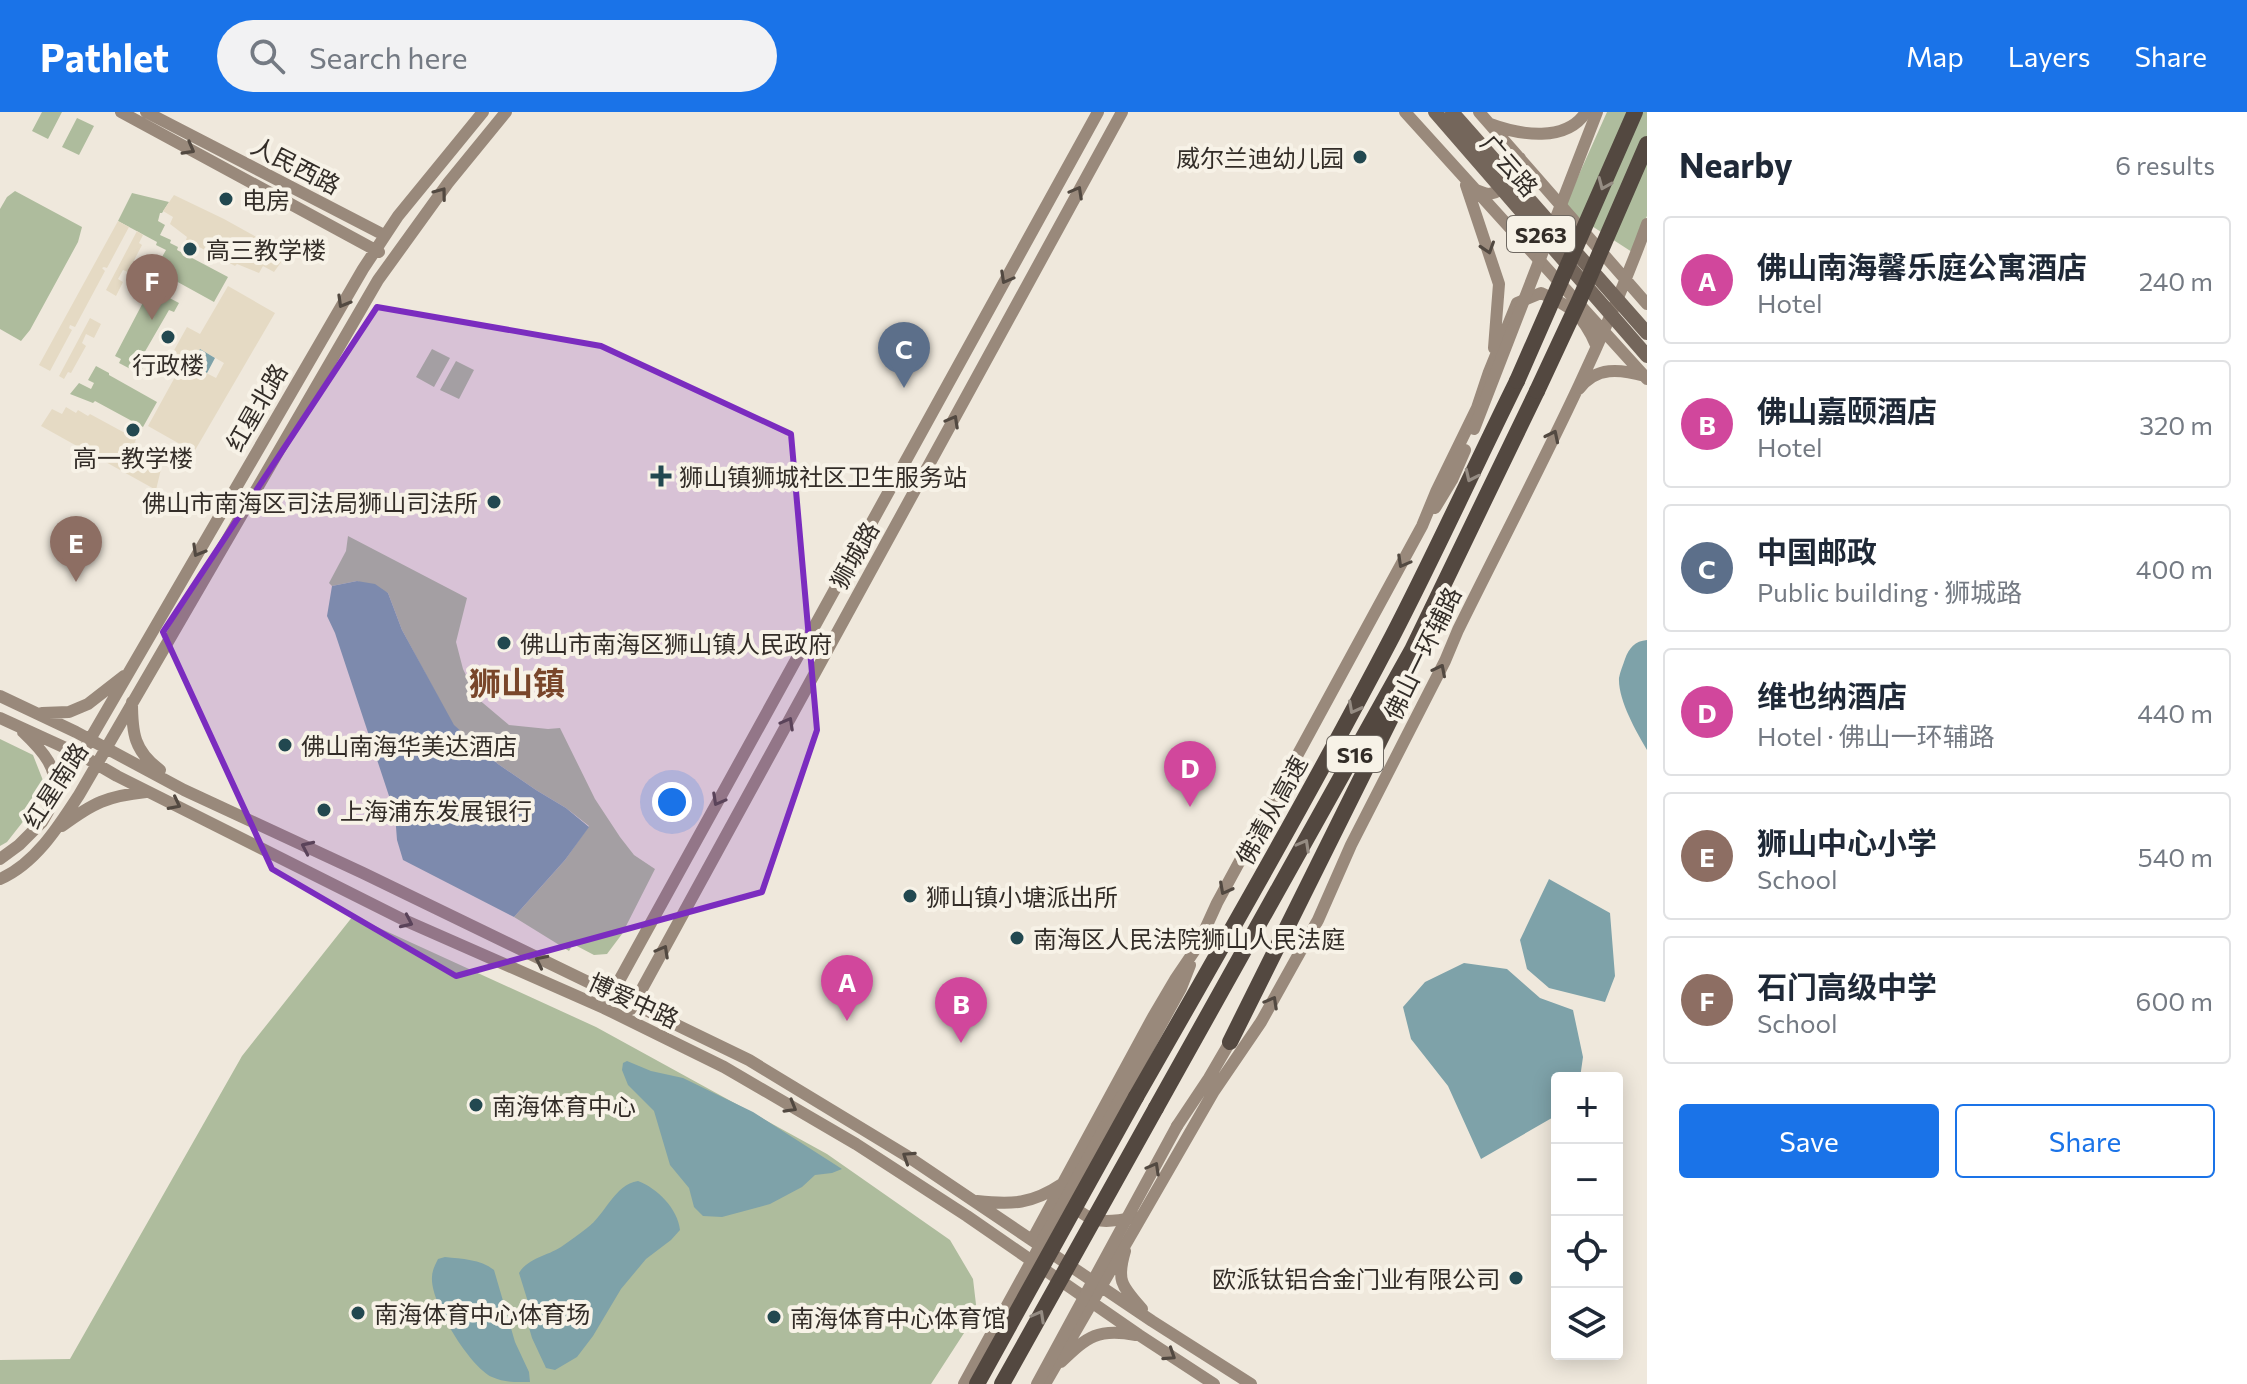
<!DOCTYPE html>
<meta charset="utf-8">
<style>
:root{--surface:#fff;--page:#f2f2f3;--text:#1f2937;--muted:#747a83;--line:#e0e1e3;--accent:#1a73e8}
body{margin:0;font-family:Commissioner,"Noto Sans SC",sans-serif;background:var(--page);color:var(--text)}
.controls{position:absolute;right:24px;bottom:24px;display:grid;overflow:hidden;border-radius:8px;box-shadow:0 4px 20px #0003}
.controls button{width:72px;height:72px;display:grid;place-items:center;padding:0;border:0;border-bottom:2px solid var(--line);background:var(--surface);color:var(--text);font:40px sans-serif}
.you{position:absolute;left:672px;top:690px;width:28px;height:28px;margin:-20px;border:6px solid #fff;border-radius:50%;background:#1a73e8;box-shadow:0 0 0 12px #1a73e833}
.badge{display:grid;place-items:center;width:52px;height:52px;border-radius:50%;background:var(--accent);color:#fff;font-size:26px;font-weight:700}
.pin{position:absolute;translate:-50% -66px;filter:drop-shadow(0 2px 4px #0008)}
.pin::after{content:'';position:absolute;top:42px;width:28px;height:24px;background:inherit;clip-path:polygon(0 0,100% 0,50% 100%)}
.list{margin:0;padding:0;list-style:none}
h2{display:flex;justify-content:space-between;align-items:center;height:104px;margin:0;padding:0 32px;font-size:34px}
h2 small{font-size:26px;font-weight:400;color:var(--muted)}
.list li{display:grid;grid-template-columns:52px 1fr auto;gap:24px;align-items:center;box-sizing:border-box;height:128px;margin:0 16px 16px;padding:0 16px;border:2px solid var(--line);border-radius:8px}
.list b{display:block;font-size:30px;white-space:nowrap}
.list p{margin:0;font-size:26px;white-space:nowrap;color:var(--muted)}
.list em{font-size:26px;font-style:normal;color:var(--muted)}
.actions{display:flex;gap:16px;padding:24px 32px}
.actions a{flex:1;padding:18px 0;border:2px solid var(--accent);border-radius:8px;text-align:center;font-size:28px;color:var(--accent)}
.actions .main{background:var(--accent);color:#fff}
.icon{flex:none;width:44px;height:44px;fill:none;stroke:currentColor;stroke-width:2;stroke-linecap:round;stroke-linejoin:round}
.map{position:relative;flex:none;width:1647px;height:1272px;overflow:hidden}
header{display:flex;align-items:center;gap:48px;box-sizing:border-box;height:112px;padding:0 40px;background:var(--accent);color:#fff}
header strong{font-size:38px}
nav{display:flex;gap:44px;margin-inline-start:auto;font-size:28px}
.search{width:560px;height:72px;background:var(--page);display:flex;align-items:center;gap:20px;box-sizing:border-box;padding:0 28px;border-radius:44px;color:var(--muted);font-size:30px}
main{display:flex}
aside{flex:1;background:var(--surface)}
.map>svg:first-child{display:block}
</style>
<header>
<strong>Pathlet</strong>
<div class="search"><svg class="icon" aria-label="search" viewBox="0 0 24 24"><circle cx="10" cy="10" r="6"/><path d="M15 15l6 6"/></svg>Search here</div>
<nav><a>Map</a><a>Layers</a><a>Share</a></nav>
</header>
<main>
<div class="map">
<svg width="1647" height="1272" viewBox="0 0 1647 1272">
<rect width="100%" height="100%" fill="#efe8dc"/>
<path fill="#aebc9d" d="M 42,0 L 62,0 L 48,27 L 32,19 Z
M 1607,0 L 1647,0 L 1647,104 L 1632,140 L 1564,96 Z
M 77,6 L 94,14 L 79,43 L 62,35 Z
M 15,79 L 82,115 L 78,130 L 30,218 L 21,229 L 0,217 L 0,97 L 7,85 Z
M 132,81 L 169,90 L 162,101 L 160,101 L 158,109 L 165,113 L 160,123 L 171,128 L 170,131 L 178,135 L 177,138 L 228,165 L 214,190 L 165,163 L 162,168 L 147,160 L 156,143 L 162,145 L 166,138 L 156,133 L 157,130 L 118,109 Z
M 149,179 L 156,183 L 158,180 L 179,191 L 174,200 L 169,198 L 143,243 L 140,249 L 145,252 L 140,262 L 119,251 L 121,247 L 115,244 Z
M 432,237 L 450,246 L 434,275 L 416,265 Z
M 456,249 L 474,258 L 459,287 L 440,278 Z
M 96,254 L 109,261 L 109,263 L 157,290 L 143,315 L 95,289 L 93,291 L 70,282 L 79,271 L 91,277 L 94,271 L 88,268 Z
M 348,424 L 467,486 L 456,530 L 463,557 L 477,586 L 509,613 L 548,617 L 560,616 L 595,687 L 620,725 L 634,743 L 655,757 L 622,822 L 607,842 L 594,843 L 573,832 L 569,839 L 514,805 L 565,748 L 589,714 L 566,696 L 536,678 L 498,652 L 453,613 L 402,518 L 388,481 L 357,469 L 332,474 L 329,471 L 346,439 Z
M 0,627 L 33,643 L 44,671 L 36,693 L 7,730 L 0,734 Z
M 353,804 L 596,915 L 827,1042 L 950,1128 L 973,1167 L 977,1201 L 931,1272 L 0,1272 L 0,1248 L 70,1247 L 242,944 Z"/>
<path fill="#e5dac4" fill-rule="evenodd" d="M 174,83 L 224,107 L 287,142 L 274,160 L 263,154 L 259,161 L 237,152 L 235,154 L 186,128 L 187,125 L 170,112 L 173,105 L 163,99 Z
M 118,109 L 129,115 L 107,156 L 104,155 L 102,156 L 105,159 L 75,215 L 70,213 L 69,216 L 72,218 L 50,259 L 39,253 Z
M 137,119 L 143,123 L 139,131 L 142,133 L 128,160 L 123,158 L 118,167 L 123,170 L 116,184 L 106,178 Z
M 228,174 L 275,201 L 194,340 L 148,314 L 175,265 L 163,258 L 187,215 L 200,222 ZM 200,237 L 224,251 L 216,266 L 191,253 Z
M 90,206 L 101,212 L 94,226 L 86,222 L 82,231 L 86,234 L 71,261 L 68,260 L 64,267 L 59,264 Z
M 66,295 L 76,301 L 78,298 L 88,304 L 90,302 L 136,327 L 135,330 L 155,344 L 152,351 L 161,357 L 156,378 L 41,314 L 52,297 L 62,302 Z"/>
<path fill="#7ea2a9" d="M 200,237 L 215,246 L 207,261 L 191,253 Z
M 357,469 L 375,472 L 388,481 L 402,518 L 454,613 L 498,652 L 536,678 L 566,696 L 589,715 L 565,748 L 514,805 L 403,748 L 397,728 L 395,702 L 335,521 L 327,504 L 332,474 Z
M 1647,528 L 1647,638 C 1636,619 1618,588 1619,566 C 1620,560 1623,553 1625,547 C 1629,536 1635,529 1647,528 Z
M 1549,767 L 1610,801 L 1615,864 L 1605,890 L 1549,876 L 1527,857 L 1520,828 Z
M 1464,851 L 1507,857 L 1540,886 L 1573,898 L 1583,945 L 1580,966 L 1557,966 L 1557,1003 L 1481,1047 L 1448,974 L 1411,927 L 1403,895 L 1425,870 Z
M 627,949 L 651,959 L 683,966 L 753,1000 L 842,1057 L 832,1061 L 815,1063 L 802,1075 L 770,1092 L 722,1105 L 703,1104 L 694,1095 L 689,1076 L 670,1053 L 654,999 L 628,973 L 622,958 L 623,951 Z
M 638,1069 C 657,1076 678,1097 680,1118 L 671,1128 L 646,1147 L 621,1177 L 593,1224 L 577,1245 L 555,1258 L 546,1256 L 532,1226 L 525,1202 L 528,1190 L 519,1161 C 528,1146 547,1144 561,1135 C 570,1129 579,1122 587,1116 C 606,1102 614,1073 638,1069 Z
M 445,1145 C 462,1147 480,1147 494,1158 L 515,1230 L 529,1260 L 530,1270 C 517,1270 505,1271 492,1265 C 469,1254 430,1190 432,1165 C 432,1159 435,1153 438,1147 Z"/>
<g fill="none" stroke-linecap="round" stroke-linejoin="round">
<path stroke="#99897b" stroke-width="12" d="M 121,0 L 379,140
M 146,0 L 384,123
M 1405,0 L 1647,267
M 1479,0 L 1647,192
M 1490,12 C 1520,23 1566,31 1586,0
M 1466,73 L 1499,172 L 1494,236
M 1475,78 C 1480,79 1484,82 1489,82 C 1506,80 1517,61 1520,46
M 1579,277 C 1596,254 1620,257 1645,264
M 1435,396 L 1452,368 L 1465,338
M 0,584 L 76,620 L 184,678 L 363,761 L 749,948 L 907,1044 L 1152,1209 L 1251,1272
M 132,590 C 132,621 134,639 160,658
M 42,601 L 69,600 L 88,592 L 124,564
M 0,606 L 81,643 L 117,664 L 404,808 L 604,896 L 724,955 L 856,1032 L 967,1104 L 1139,1223 L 1214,1272
M 23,620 C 43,639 60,657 54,686
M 62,714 C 93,691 107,684 146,680
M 0,747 L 19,733 L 42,710 L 363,157 L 398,104 L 483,0
M 0,767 C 35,752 59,714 79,683 L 378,168 L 448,71 L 506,0
M 609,887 L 1098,0
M 631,897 L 1122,0
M 1122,984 L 1181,876 L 1190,853
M 1177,1014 L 1209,966 L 1230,930
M 977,1089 C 1012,1093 1032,1092 1062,1072
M 1071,1092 C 1092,1113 1108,1111 1135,1105
M 1032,1128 L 1153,905 L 1176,866 L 1197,835 L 1217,791 L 1422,414 L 1436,380 L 1477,296 L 1489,260 L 1517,191 L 1541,181 C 1571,194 1583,203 1596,233
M 1125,1139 C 1116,1169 1122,1174 1142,1197
M 1061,1250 C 1088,1224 1098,1216 1136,1223
M 1045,1272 L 1214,979 L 1261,910 L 1295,849 L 1318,808 L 1351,733 L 1445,549 L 1458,518 C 1524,384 1596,252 1647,112"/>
<path stroke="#534840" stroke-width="16" d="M 1230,930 L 1391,606 L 1402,571
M 1136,985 C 1223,833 1311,680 1392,525 C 1436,440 1475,354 1517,269
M 1156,996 L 1412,538 L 1537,279"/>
<path stroke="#99897b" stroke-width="12" d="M 1474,317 L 1597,0
M 964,1272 L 1122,984
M 1037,1272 L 1177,1014"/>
<path stroke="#74665b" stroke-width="14" d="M 1435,0 L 1647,244
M 1452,0 L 1647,221"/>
<path stroke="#534840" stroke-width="16" d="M 1517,269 L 1635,0
M 1537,279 L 1579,189 L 1647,32
M 977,1272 L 1136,985
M 1002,1272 L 1156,996"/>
</g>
<defs><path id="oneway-chevron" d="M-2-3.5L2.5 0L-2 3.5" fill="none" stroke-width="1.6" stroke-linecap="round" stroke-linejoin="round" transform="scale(2)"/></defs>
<g stroke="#524941">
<use href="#oneway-chevron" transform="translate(189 37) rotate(29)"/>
<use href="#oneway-chevron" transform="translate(1077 80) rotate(-61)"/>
<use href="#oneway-chevron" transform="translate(441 81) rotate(-53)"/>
<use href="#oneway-chevron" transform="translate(1488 136) rotate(72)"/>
<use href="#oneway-chevron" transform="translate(1006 166) rotate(119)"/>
<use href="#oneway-chevron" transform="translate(343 190) rotate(120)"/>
<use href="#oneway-chevron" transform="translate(953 309) rotate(-61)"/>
<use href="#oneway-chevron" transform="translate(1553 324) rotate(-64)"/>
<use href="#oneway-chevron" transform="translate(198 439) rotate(120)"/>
<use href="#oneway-chevron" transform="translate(1403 450) rotate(119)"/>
<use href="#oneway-chevron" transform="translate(1440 558) rotate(-63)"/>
<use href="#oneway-chevron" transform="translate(788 611) rotate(-61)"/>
<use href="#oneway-chevron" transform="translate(718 688) rotate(119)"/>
<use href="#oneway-chevron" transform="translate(175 692) rotate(27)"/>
<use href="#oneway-chevron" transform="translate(307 735) rotate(-155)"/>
<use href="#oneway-chevron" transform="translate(1225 777) rotate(118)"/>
<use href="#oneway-chevron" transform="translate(407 810) rotate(25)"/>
<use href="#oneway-chevron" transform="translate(663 839) rotate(-61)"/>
<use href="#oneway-chevron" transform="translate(541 849) rotate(-154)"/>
<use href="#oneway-chevron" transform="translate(1272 890) rotate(-61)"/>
<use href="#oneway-chevron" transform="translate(791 995) rotate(30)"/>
<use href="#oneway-chevron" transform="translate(908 1045) rotate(-147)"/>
<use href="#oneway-chevron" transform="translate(1154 1056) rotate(-61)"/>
<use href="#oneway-chevron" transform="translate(1170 1243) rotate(33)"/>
</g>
<g stroke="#958c83">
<use href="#oneway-chevron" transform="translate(1604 72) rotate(113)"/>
<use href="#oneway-chevron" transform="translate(1471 364) rotate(115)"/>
<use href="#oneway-chevron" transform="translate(1354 596) rotate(118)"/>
<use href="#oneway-chevron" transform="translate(1304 733) rotate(-61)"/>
<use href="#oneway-chevron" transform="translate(1039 1204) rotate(-61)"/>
</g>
<path fill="#7b2cbf" fill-opacity="0.2" stroke="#7b2cbf" stroke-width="6" stroke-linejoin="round" d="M 377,195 L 601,234 L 791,322 L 817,618 L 762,780 L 456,864 L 272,757 L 163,520 Z"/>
<g fill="#224850" stroke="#f7f2e7" stroke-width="3">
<circle cx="1360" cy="45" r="8"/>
<circle cx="226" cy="87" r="8"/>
<circle cx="190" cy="137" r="8"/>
<circle cx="168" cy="225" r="8"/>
<circle cx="133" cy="318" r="8"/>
<path d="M657 352h8v8h8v8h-8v8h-8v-8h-8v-8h8z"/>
<circle cx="494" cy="390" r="8"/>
<circle cx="504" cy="531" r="8"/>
<circle cx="285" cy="633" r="8"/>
<circle cx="324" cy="698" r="8"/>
<circle cx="910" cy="784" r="8"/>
<circle cx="1017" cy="826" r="8"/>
<circle cx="476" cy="993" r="8"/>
<circle cx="1516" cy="1166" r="8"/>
<circle cx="358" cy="1201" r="8"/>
<circle cx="774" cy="1205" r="8"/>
</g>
<g text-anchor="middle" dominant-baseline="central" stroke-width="8" stroke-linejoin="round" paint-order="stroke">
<g fill="#f7f2e7" stroke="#6e6861" stroke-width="2">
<rect x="1507" y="104" width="68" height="36" rx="6"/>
<rect x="1327" y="624" width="56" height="36" rx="6"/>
</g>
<g font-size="22" font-weight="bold" fill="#332d28">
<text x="1541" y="122">S263</text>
<text x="1355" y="642">S16</text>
</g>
<g font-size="24" fill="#332d28" stroke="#f7f2e7" text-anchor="start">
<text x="1344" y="45" text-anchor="end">威尔兰迪幼儿园</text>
<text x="242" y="87">电房</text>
<text x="206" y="137">高三教学楼</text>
<text x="168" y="252" text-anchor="middle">行政楼</text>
<text x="133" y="345" text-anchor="middle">高一教学楼</text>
<text x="679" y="364">狮山镇狮城社区卫生服务站</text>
<text x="478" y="390" text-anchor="end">佛山市南海区司法局狮山司法所</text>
<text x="520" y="531">佛山市南海区狮山镇人民政府</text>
<text x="301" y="633">佛山南海华美达酒店</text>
<text x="340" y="698">上海浦东发展银行</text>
<text x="926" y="784">狮山镇小塘派出所</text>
<text x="1033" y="826">南海区人民法院狮山人民法庭</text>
<text x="492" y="993">南海体育中心</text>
<text x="1500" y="1166" text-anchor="end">欧派钛铝合金门业有限公司</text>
<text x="374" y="1201">南海体育中心体育场</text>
<text x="790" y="1205">南海体育中心体育馆</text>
</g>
<g font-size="24" fill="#332d28" stroke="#f7f2e7">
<text transform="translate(296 53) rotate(27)">人民西路</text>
<text transform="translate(1510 53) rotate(49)">广云路</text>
<text transform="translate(256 295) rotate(-60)">红星北路</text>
<text transform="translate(854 443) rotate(-61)">狮城路</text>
<text transform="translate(1422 541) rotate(-64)">佛山一环辅路</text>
<text transform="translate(55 673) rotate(-57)">红星南路</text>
<text transform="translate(1271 698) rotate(-61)">佛清从高速</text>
<text transform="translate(634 888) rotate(25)">博爱中路</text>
</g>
<g font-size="32" font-weight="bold" fill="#79462a" stroke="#f7f2e7">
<text x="517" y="570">狮山镇</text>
</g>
</g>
</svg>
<div class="controls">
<button>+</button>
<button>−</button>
<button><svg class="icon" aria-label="locate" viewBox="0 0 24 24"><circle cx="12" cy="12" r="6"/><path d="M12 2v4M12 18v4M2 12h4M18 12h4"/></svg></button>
<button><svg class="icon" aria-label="layers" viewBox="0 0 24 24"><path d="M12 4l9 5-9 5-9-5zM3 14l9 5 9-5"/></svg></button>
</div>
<div class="you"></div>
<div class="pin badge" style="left:847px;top:909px;background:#d1479c">A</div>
<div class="pin badge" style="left:961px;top:931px;background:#d1479c">B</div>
<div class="pin badge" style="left:904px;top:276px;background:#5c6f8a">C</div>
<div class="pin badge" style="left:1190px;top:695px;background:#d1479c">D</div>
<div class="pin badge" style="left:76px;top:470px;background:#8d6e63">E</div>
<div class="pin badge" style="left:152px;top:208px;background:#8d6e63">F</div>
</div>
<aside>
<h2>Nearby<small>6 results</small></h2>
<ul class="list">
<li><span class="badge" style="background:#d1479c">A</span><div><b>佛山南海馨乐庭公寓酒店</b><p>Hotel</p></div><em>240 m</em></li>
<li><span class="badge" style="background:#d1479c">B</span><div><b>佛山嘉颐酒店</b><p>Hotel</p></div><em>320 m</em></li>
<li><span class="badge" style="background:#5c6f8a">C</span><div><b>中国邮政</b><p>Public building · 狮城路</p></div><em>400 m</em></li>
<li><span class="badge" style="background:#d1479c">D</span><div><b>维也纳酒店</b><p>Hotel · 佛山一环辅路</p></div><em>440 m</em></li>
<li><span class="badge" style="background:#8d6e63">E</span><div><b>狮山中心小学</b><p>School</p></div><em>540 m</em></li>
<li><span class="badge" style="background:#8d6e63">F</span><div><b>石门高级中学</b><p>School</p></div><em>600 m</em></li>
</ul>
<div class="actions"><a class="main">Save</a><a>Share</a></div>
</aside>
</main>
